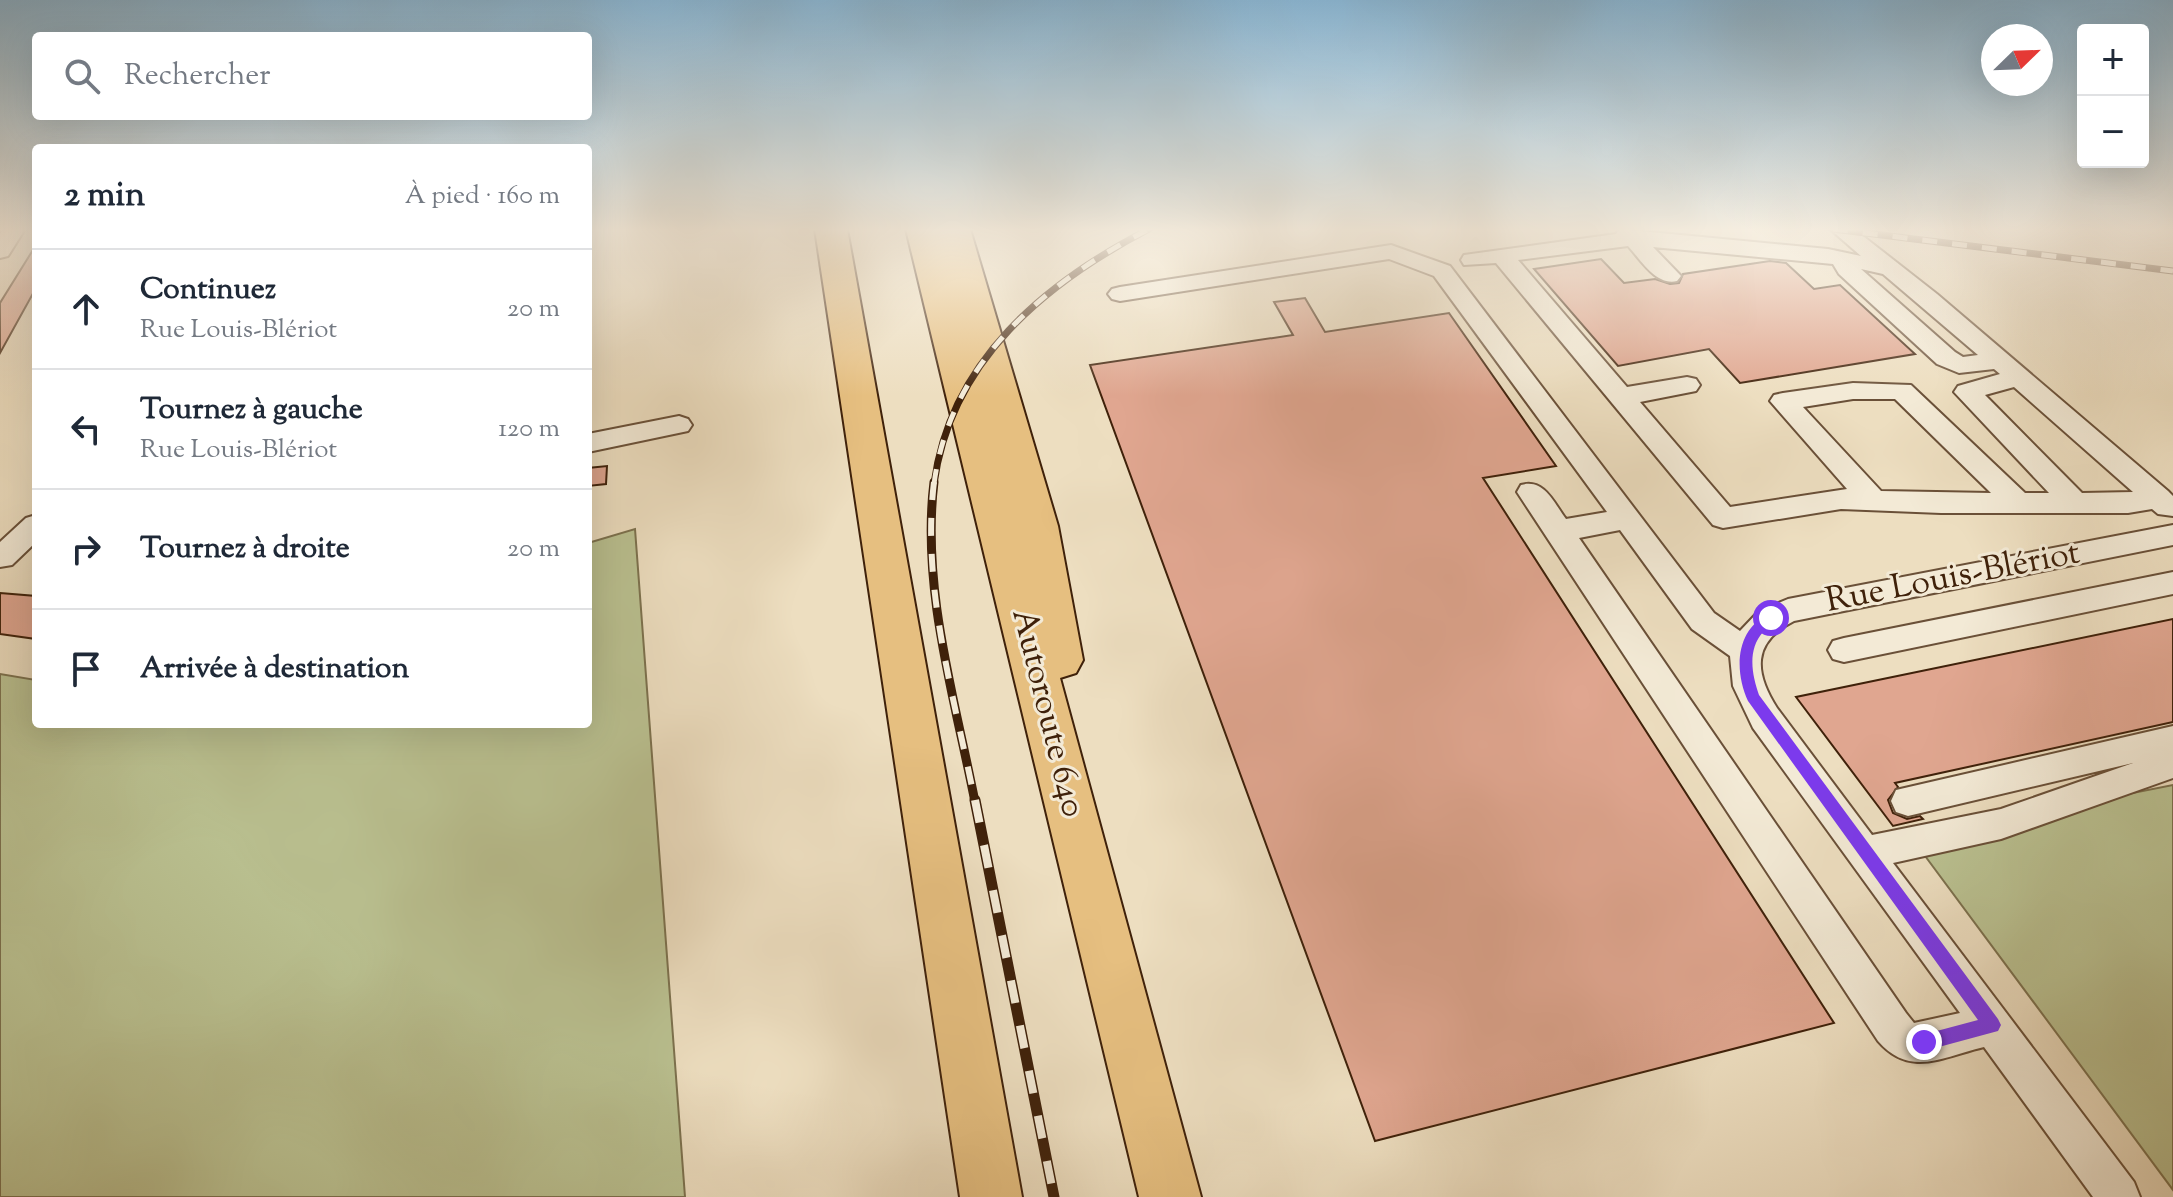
<!DOCTYPE html>
<html lang="fr">
<meta charset="utf-8">
<style>
:root{--surface:#fff;--page:#f2f2f3;--text:#1f2937;--muted:#747a83;--line:#e0e1e3}
body{margin:0;font-family:"Sorts Mill Goudy",serif;background:var(--page);color:var(--text)}
.controls{position:absolute;right:24px;top:24px;display:grid;overflow:hidden;border-radius:8px;box-shadow:0 8px 32px #0002}
.controls button{width:72px;height:72px;display:grid;place-items:center;padding:0;border:0;border-bottom:2px solid var(--line);background:var(--surface);color:var(--text);font:40px sans-serif}
.compass{position:absolute;left:1981px;top:24px;width:72px;height:72px;border-radius:50%;background:var(--surface);box-shadow:0 8px 32px #0002;rotate:67deg}
.stop{position:absolute;width:24px;height:24px;margin:-18px;border:6px solid #7c3aed;border-radius:50%;background:#fff}
.stop.end{background:#7c3aed;border-color:#fff;box-shadow:0 2px 8px #0008}
.list{margin:0;padding:0;list-style:none}
h2{display:flex;justify-content:space-between;align-items:center;height:104px;margin:0;padding:0 32px;font-size:34px}
h2 small{font-size:26px;font-weight:400;color:var(--muted)}
.list li{display:grid;grid-template-columns:52px 1fr auto;gap:24px;align-items:center;box-sizing:border-box;height:120px;padding:0 32px;border-top:2px solid var(--line)}
.list b{display:block;font-size:30px;white-space:nowrap}
.list p{margin:0;font-size:26px;white-space:nowrap;color:var(--muted)}
.list em{font-size:26px;font-style:normal;color:var(--muted)}
.icon{flex:none;width:44px;height:44px;fill:none;stroke:currentColor;stroke-width:2;stroke-linecap:round;stroke-linejoin:round}
.map{position:relative;flex:none;width:2173px;height:1197px;overflow:hidden}
.search{position:absolute;background:var(--surface);box-shadow:0 8px 32px #0002;left:32px;top:32px;width:560px;height:88px;display:flex;align-items:center;gap:20px;box-sizing:border-box;padding:0 28px;border-radius:8px;color:var(--muted);font-size:30px}
.panel{position:absolute;background:var(--surface);box-shadow:0 8px 32px #0002;left:32px;top:144px;width:560px;height:584px;border-radius:8px}
.map>svg:first-child{display:block}
</style>
<div class="map">
<svg width="2173" height="1197" viewBox="0 0 2173 1197">
<rect width="100%" height="100%" fill="#eddec0"/>
<filter id="stains"><feTurbulence type="fractalNoise" baseFrequency=".0025" numOctaves="4"/><feColorMatrix values="0 0 0 0 .2 0 0 0 0 .09 0 0 0 0 .02 0 0 0 .5 -.17"/></filter>
<radialGradient id="worn" r=".72"><stop offset=".6" stop-color="#630" stop-opacity="0"/><stop offset="1" stop-color="#630" stop-opacity=".3"/></radialGradient>
<path fill="#bac191" stroke="#7c714e" stroke-width="2" d="M 635,529 L 685,1197 L 0,1197 L 0,674 L 36,680 L 36,724 L 588,724 L 588,543 Z
M 2173,785 L 2173,1190 L 1911,837 Z"/>
<path fill="#e0a690" stroke="#3f210a" stroke-width="2" d="M 36,245 L 36,288 L 0,353 L 0,303 Z
M 1601,259 L 1624,283 L 1655,279 L 1670,284 L 1679,283 L 1683,274 L 1770,261 L 1786,263 L 1814,289 L 1840,285 L 1915,354 L 1740,383 L 1709,349 L 1618,366 L 1534,269 Z
M 1305,298 L 1325,332 L 1449,313 L 1556,466 L 1483,478 L 1834,1023 L 1375,1141 L 1090,365 L 1293,335 L 1274,302 Z
M 607,466 L 606,484 L 588,486 L 588,468 Z
M 0,593 L 36,596 L 36,639 L 0,634 Z
M 2173,619 L 2173,722 L 1895,783 L 1898,787 L 1888,800 L 1893,813 L 1907,819 L 1920,816 L 1923,819 L 1893,826 L 1796,697 Z"/>
<g fill="none" stroke-linecap="round" stroke-linejoin="round">
<g stroke="#6a5038" stroke-width="4">
<path id="minor" d="M 3,229 L 25,229 L 8,256 L 0,258 L 0,234 Z
M 1619,229 L 1828,249 L 1861,256 L 1830,229 L 1854,229 L 1937,294 L 2168,491 L 2173,496 L 2173,516 L 2158,514 L 2152,509 L 2128,513 L 1941,513 L 1841,509 L 1723,528 L 1713,525 L 1496,263 L 1464,265 L 1461,260 L 1464,255 L 1616,234 ZM 1628,246 C 1641,260 1656,286 1677,281 L 1681,276 L 1653,247 L 1833,264 L 1839,274 L 1937,364 L 1959,373 L 1994,369 L 2000,374 L 1958,386 L 1954,392 L 2049,493 L 2025,493 L 1911,385 L 1853,383 L 1783,393 L 1774,395 L 1770,401 L 1847,489 L 1730,507 L 1640,402 L 1696,391 L 1700,385 L 1696,379 L 1687,377 L 1627,387 L 1518,260 ZM 1861,269 L 1883,274 L 1978,355 L 1963,357 L 1955,352 ZM 2014,387 L 2133,492 L 2082,493 L 1985,395 ZM 1853,399 L 1895,399 L 1991,493 L 1881,491 L 1803,407 Z
M 1391,245 L 1450,266 L 1714,613 L 1740,631 L 1759,611 L 1788,599 L 2173,525 L 2173,545 L 1794,621 C 1752,642 1754,672 1777,708 L 1872,835 L 2001,809 L 2133,763 L 1908,816 L 1896,812 L 1891,801 L 1896,790 L 2173,726 L 2173,778 L 2001,839 L 1893,863 L 2134,1182 L 2140,1197 L 2093,1197 L 1984,1047 C 1942,1057 1910,1078 1878,1041 L 1517,492 L 1521,485 C 1544,478 1554,503 1566,519 L 1607,512 L 1434,276 L 1389,259 L 1120,301 L 1112,299 L 1108,294 L 1112,289 L 1120,287 ZM 1620,530 L 1692,629 L 1730,656 L 1733,686 L 1753,728 L 1960,1013 L 1914,1023 L 1906,1013 L 1579,538 Z
M 679,416 L 688,419 L 692,425 L 688,431 L 588,452 L 588,434 Z
M 36,515 L 36,542 L 12,565 L 0,567 L 0,542 L 26,518 Z
M 2173,572 L 2173,594 L 1844,662 L 1833,659 L 1828,650 L 1833,641 L 1844,638 Z"/>
</g>
<g stroke="#3f210a" stroke-width="4">
<path id="highway" d="M 815,229 L 847,229 L 1022,1197 L 960,1197 Z
M 906,229 L 970,229 L 1058,526 L 1083,660 L 1076,673 L 1060,678 L 1201,1197 L 1139,1197 Z"/>
</g>
<use href="#minor" fill="#f3ead6" fill-rule="evenodd"/>
<use href="#highway" fill="#e6bf80" fill-rule="evenodd"/>
<g stroke="#3f210a" stroke-width="7">
<path id="rail-far2" d="M 1833,229 L 2173,271
M 934,484 C 950,361 1045,283 1149,229"/>
</g>
<g stroke="#3f210a" stroke-width="9">
<path id="rail-far1" d="M 934,482 C 921,588 955,699 975,802"/>
</g>
<g stroke="#3f210a" stroke-width="11">
<path id="rail" d="M 975,800 L 1054,1197"/>
</g>
<use href="#rail-far2" stroke="#f3ead6" stroke-width="5" stroke-dasharray="15" stroke-linecap="butt"/>
<use href="#rail-far1" stroke="#f3ead6" stroke-width="6" stroke-dasharray="18" stroke-linecap="butt"/>
<use href="#rail" stroke="#f3ead6" stroke-width="8" stroke-dasharray="23" stroke-linecap="butt"/>
</g>
<linearGradient id="sky" x2="0" y2="1"><stop stop-color="#89b7d6"/><stop offset="0.58" stop-color="#f7f0e3"/><stop offset="1" stop-color="#f7f0e3" stop-opacity="0"/></linearGradient>
<rect width="2173" height="396" fill="url(#sky)"/>
<path fill="#7c3aed" d="M 1771,613 L 1777,618 C 1773,624 1767,627 1763,632 C 1747,650 1752,675 1759,695 L 1998,1019 L 2001,1025 L 1998,1031 L 1924,1051 L 1918,1048 L 1916,1042 L 1918,1036 L 1978,1020 L 1748,701 C 1734,671 1735,628 1771,613 Z"/>
<g text-anchor="middle" dominant-baseline="central" stroke-width="6" stroke-linejoin="round" paint-order="stroke">
<g font-size="34" fill="#3f210a" stroke="#f3ead6">
<text transform="translate(1953 578) rotate(-11)">Rue Louis-Blériot</text>
<text transform="translate(1047 713) rotate(76)">Autoroute 640</text>
</g>
</g>
<rect width="100%" height="100%" filter="url(#stains)"/>
<rect width="100%" height="100%" fill="url(#worn)"/>
</svg>
<div class="controls">
<button>+</button>
<button>−</button>
</div>
<svg class="compass" viewBox="-18 -18 36 36"><path d="M0-13l5 13h-10z" fill="#e53935"/><path d="M0 13l5-13h-10z" fill="#747a83"/></svg>
<div class="stop" style="left:1771px;top:618px"></div>
<div class="stop end" style="left:1924px;top:1042px"></div>
<div class="search"><svg class="icon" aria-label="search" viewBox="0 0 24 24"><circle cx="10" cy="10" r="6"/><path d="M15 15l6 6"/></svg>Rechercher</div>
<section class="panel">
<h2>2 min<small>À pied · 160 m</small></h2>
<ul class="list">
<li><svg class="icon" aria-label="ahead" viewBox="0 0 24 24"><path d="M12 20V5M6 11l6-6 6 6"/></svg><div><b>Continuez</b><p>Rue Louis-Blériot</p></div><em>20 m</em></li>
<li><svg class="icon" aria-label="left" viewBox="0 0 24 24"><path d="M17 20v-9H6M10 6l-5 5 5 5"/></svg><div><b>Tournez à gauche</b><p>Rue Louis-Blériot</p></div><em>120 m</em></li>
<li><svg class="icon" aria-label="right" viewBox="0 0 24 24"><path d="M7 20v-9h11M14 6l5 5-5 5"/></svg><div><b>Tournez à droite</b></div><em>20 m</em></li>
<li><svg class="icon" aria-label="arrive" viewBox="0 0 24 24"><path d="M6 21V4h12l-3 4 3 4H6"/></svg><div><b>Arrivée à destination</b></div></li>
</ul>
</section>
</div>
